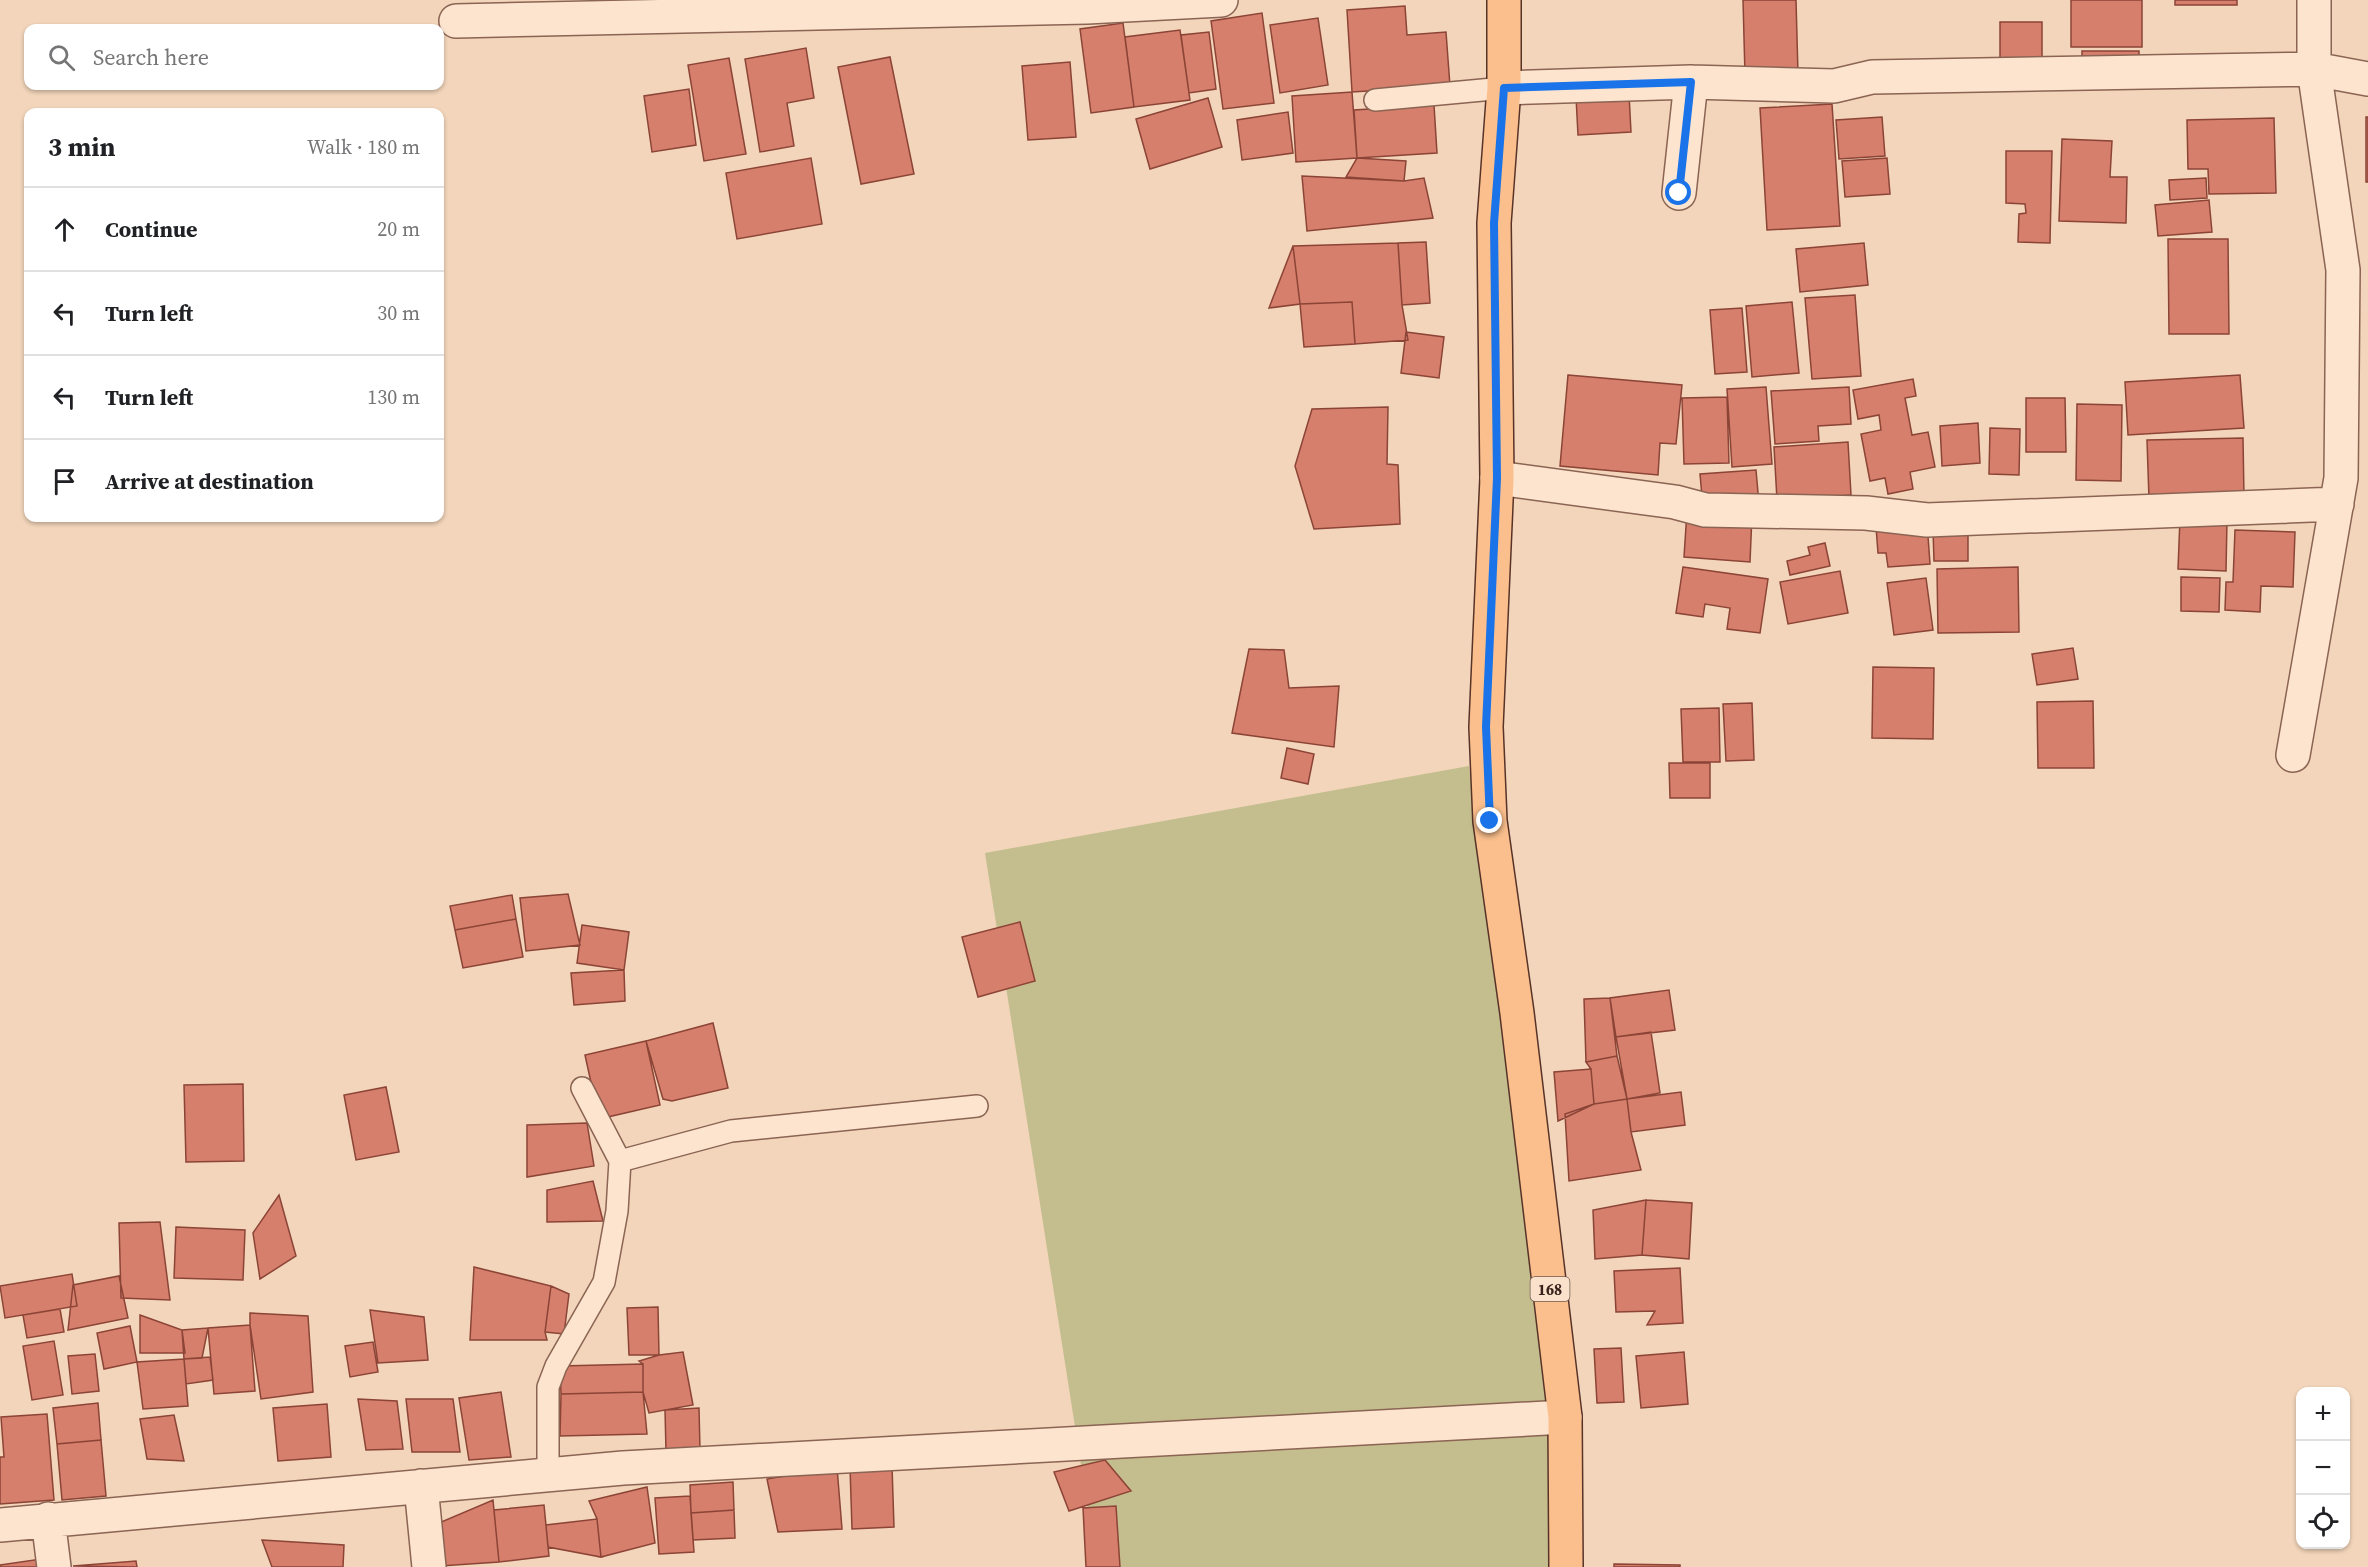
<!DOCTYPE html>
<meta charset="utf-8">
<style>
:root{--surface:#fff;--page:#f6f6f6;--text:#202124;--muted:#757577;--line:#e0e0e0}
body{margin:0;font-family:"Source Serif 4",serif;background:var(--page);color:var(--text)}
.controls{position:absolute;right:18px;bottom:18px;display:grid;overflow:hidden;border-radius:12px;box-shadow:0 2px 4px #0004}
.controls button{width:54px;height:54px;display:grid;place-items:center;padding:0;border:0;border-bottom:2px solid var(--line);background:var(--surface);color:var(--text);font:30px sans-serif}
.stop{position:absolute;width:18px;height:18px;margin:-14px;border:4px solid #1a73e8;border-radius:50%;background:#fff}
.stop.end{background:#1a73e8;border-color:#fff;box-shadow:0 2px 6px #0008}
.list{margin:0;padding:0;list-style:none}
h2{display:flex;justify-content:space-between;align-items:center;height:78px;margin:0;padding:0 24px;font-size:26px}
h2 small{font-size:20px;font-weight:400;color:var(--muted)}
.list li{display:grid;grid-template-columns:39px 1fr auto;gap:18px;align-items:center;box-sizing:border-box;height:84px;padding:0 24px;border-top:2px solid var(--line)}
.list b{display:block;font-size:22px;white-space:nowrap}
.list em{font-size:20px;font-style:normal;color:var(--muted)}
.icon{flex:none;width:33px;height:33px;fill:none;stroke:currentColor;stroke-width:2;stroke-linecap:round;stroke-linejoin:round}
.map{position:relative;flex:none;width:2368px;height:1567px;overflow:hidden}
.search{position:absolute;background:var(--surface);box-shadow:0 2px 4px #0004;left:24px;top:24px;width:420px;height:66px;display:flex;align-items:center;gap:15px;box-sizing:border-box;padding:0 21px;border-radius:12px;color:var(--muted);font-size:22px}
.panel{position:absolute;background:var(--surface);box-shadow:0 2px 4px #0004;left:24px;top:108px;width:420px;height:414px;border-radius:12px}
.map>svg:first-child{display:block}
</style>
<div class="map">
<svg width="2368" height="1567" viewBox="0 0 2368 1567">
<rect width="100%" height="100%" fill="#f2d5ba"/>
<path fill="#c4be8e" d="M 1469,766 L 1550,1392 L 1550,1567 L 1097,1567 L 985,853 Z"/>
<path fill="#d57f6c" stroke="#8c4436" stroke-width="1.5" d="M 1743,0 L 1796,0 L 1798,74 L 1745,75 Z
M 2071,0 L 2142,0 L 2142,47 L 2071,47 Z
M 2175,0 L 2237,0 L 2237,5 L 2175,5 Z
M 1405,6 L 1407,35 L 1446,32 L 1450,86 L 1352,92 L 1347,10 Z
M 1262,13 L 1274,103 L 1223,109 L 1211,21 Z
M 1318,18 L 1328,85 L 1280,93 L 1270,25 Z
M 2000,22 L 2042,22 L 2042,66 L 2000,66 Z
M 1123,23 L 1134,107 L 1091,113 L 1080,29 Z
M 1180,30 L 1190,100 L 1134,107 L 1125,37 Z
M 1209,32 L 1216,89 L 1189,93 L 1181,35 Z
M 806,48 L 814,98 L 787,103 L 794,146 L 760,152 L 745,59 Z
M 2082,51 L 2139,51 L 2139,68 L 2082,68 Z
M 890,57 L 914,174 L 861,184 L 838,67 Z
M 729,58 L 746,154 L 704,161 L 688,65 Z
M 1070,62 L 1076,137 L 1028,140 L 1022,66 Z
M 689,89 L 696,145 L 652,152 L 644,96 Z
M 1352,92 L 1357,158 L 1296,162 L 1292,96 Z
M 1629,94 L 1631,132 L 1578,135 L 1576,97 Z
M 1208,98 L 1222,147 L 1150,169 L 1136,119 Z
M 1832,104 L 1840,226 L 1767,230 L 1760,108 Z
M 1434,105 L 1437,153 L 1357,158 L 1354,110 Z
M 1288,112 L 1293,153 L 1242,160 L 1237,120 Z
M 1882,117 L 1885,156 L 1839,159 L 1836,120 Z
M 2366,117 L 2368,117 L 2368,182 L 2366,182 Z
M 2274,118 L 2276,193 L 2209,194 L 2208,169 L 2188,169 L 2187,120 Z
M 2062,139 L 2112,141 L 2110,177 L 2127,177 L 2126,223 L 2059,221 Z
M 2006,151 L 2052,151 L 2050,243 L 2018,242 L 2019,214 L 2026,213 L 2025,204 L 2006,203 Z
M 811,158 L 822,224 L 737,239 L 726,173 Z
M 1357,158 L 1406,161 L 1404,181 L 1346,177 Z
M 1887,158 L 1890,194 L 1845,197 L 1842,161 Z
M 1302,176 L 1404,181 L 1424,178 L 1433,218 L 1307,231 Z
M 2206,178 L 2207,198 L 2170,200 L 2169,180 Z
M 2209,200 L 2212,232 L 2158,236 L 2155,205 Z
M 2168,239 L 2228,239 L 2229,334 L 2169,334 Z
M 1426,242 L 1430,303 L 1402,305 L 1398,243 Z
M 1398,243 L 1402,305 L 1408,340 L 1355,344 L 1352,302 L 1300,304 L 1293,246 Z
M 1864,243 L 1868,285 L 1800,292 L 1796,249 Z
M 1293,246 L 1300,304 L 1269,308 Z
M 1855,295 L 1861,376 L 1812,379 L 1805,298 Z
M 1352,302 L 1355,344 L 1304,347 L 1300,304 Z
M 1792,302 L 1799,373 L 1752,377 L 1746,306 Z
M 1742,308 L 1747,372 L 1715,374 L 1710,310 Z
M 1406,332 L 1444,337 L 1439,378 L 1401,373 Z
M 1568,375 L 1682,385 L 1676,444 L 1660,443 L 1658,475 L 1560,466 Z
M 2240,375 L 2244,428 L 2128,435 L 2125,382 Z
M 1913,379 L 1916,396 L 1905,398 L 1912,435 L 1928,432 L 1935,467 L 1910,472 L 1913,489 L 1888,494 L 1885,478 L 1870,481 L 1861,434 L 1881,430 L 1879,415 L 1858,419 L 1853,390 Z
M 1766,387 L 1772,464 L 1732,467 L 1727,389 Z
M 1849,387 L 1851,424 L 1818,426 L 1819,441 L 1775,444 L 1771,391 Z
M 1727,397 L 1729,463 L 1684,464 L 1682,398 Z
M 2026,398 L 2065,398 L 2066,452 L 2026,452 Z
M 2077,404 L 2122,405 L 2121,481 L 2076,480 Z
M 1388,407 L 1387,464 L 1398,465 L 1400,524 L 1314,529 L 1295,466 L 1312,409 Z
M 1978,423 L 1980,463 L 1942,466 L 1940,426 Z
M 1990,428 L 2020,429 L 2019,475 L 1989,474 Z
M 2243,438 L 2244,497 L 2149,499 L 2147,440 Z
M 1848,442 L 1851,495 L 1777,500 L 1774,447 Z
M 1756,470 L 1759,504 L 1703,508 L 1700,474 Z
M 1687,511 L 1752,515 L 1750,562 L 1684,557 Z
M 2180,518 L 2227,520 L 2226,571 L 2178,569 Z
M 1927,522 L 1930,564 L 1888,567 L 1886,553 L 1878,553 L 1876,527 Z
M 1968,529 L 1968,561 L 1934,561 L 1933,530 Z
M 2235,530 L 2295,532 L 2293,587 L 2261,586 L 2260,612 L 2225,610 L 2226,582 L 2233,582 Z
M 1825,543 L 1830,566 L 1790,575 L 1787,561 L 1810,555 L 1808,547 Z
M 1683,567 L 1768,579 L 1760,633 L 1727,629 L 1730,608 L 1705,604 L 1703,617 L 1676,613 Z
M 2018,567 L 2019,632 L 1938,633 L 1937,569 Z
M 1840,571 L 1848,613 L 1788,624 L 1780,582 Z
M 2181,577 L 2220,578 L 2219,612 L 2181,611 Z
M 1926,578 L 1933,630 L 1894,635 L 1887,583 Z
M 2073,648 L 2078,679 L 2037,685 L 2032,654 Z
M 1249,649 L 1284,650 L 1289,688 L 1339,686 L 1334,747 L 1232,733 Z
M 1873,667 L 1934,668 L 1933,739 L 1872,738 Z
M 2093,701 L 2094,768 L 2038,768 L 2037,702 Z
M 1752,703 L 1754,760 L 1726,761 L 1723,704 Z
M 1719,708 L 1720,762 L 1683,762 L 1681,709 Z
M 1287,748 L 1314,754 L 1308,784 L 1281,778 Z
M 1669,763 L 1710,763 L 1710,798 L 1670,798 Z
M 568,894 L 580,945 L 526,951 L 520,898 Z
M 512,895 L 516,919 L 455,930 L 450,906 Z
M 516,919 L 523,957 L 463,968 L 455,930 Z
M 1020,922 L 1035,981 L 978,997 L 962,937 Z
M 582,925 L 629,932 L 624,970 L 577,963 Z
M 624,970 L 625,1001 L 574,1005 L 571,973 Z
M 1669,990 L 1675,1030 L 1616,1037 L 1610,998 Z
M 1610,998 L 1617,1056 L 1586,1062 L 1584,999 Z
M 713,1023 L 728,1088 L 672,1101 L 663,1099 L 646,1041 Z
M 1651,1032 L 1660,1093 L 1627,1099 L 1616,1037 Z
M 646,1041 L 660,1105 L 599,1119 L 585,1055 Z
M 1617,1056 L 1627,1099 L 1594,1104 L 1591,1069 L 1586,1062 Z
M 1591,1069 L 1594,1104 L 1558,1121 L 1554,1072 Z
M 243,1084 L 244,1161 L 186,1162 L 184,1085 Z
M 386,1087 L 399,1152 L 356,1160 L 344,1095 Z
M 1681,1092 L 1685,1125 L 1631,1132 L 1627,1099 Z
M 1627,1099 L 1631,1132 L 1641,1170 L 1569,1181 L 1565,1114 L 1594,1104 Z
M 587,1123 L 594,1166 L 527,1177 L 527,1125 Z
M 593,1181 L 603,1221 L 547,1222 L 547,1190 Z
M 279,1195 L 296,1256 L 260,1279 L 253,1233 Z
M 1646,1200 L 1642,1255 L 1595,1259 L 1593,1210 Z
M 1646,1200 L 1692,1203 L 1689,1259 L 1642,1255 Z
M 160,1222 L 170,1300 L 121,1298 L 119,1223 Z
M 176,1227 L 245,1230 L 243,1280 L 174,1278 Z
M 474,1267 L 551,1286 L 545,1332 L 547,1340 L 470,1340 Z
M 1680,1268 L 1683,1323 L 1647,1325 L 1655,1311 L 1616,1312 L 1614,1271 Z
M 72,1274 L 77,1306 L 5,1318 L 0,1286 Z
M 119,1276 L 128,1318 L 68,1330 L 73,1285 Z
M 551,1286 L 569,1294 L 564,1334 L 545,1332 Z
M 658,1307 L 659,1355 L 629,1355 L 627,1308 Z
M 60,1309 L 64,1332 L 27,1338 L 23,1315 Z
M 370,1310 L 424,1317 L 428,1360 L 378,1363 Z
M 250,1313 L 308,1316 L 313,1392 L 261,1399 L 250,1325 Z
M 140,1315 L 182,1330 L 185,1353 L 140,1353 Z
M 250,1325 L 255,1391 L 214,1394 L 208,1328 Z
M 130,1326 L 137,1362 L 104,1369 L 97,1333 Z
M 208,1328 L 202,1358 L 184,1359 L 182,1330 Z
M 54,1341 L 63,1395 L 32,1400 L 23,1346 Z
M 373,1342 L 378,1372 L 350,1377 L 345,1346 Z
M 1621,1348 L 1624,1402 L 1597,1403 L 1594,1349 Z
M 683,1352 L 693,1405 L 649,1413 L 643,1392 L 643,1364 L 639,1361 L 659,1355 Z
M 1684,1352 L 1688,1404 L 1641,1408 L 1636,1356 Z
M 95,1354 L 99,1391 L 72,1394 L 68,1356 Z
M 210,1357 L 213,1380 L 186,1384 L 184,1359 Z
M 184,1359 L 188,1406 L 143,1409 L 137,1362 Z
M 643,1364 L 643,1392 L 561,1394 L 560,1366 Z
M 501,1392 L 511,1457 L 469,1460 L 459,1398 Z
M 643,1392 L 647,1434 L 560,1436 L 561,1394 Z
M 358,1399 L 397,1401 L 403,1449 L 366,1450 Z
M 406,1399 L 453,1399 L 460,1452 L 412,1452 Z
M 98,1403 L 101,1440 L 57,1444 L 53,1408 Z
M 327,1404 L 331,1457 L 278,1461 L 273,1408 Z
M 699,1408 L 700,1450 L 666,1451 L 665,1410 Z
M 47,1414 L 54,1500 L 0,1504 L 0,1457 L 4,1457 L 1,1417 Z
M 174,1415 L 184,1461 L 147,1459 L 140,1419 Z
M 101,1440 L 106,1496 L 62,1500 L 57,1444 Z
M 1105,1460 L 1131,1491 L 1069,1511 L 1054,1472 Z
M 892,1466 L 894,1527 L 852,1529 L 850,1467 Z
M 837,1467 L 842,1529 L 778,1532 L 767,1479 Z
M 733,1482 L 734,1510 L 691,1513 L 690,1485 Z
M 647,1487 L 655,1543 L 601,1557 L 597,1519 L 589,1501 Z
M 690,1496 L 694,1552 L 659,1554 L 655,1498 Z
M 493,1500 L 499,1562 L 440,1566 L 432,1526 Z
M 544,1505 L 549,1556 L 499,1562 L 494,1510 Z
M 1116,1506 L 1120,1567 L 1086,1567 L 1083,1508 Z
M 734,1510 L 735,1538 L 693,1540 L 691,1513 Z
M 597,1519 L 601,1557 L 548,1547 L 546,1525 Z
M 262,1540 L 344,1545 L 343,1567 L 272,1567 Z
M 41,1559 L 43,1567 L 0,1567 L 0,1565 Z
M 136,1561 L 137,1567 L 73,1566 Z
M 1614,1564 L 1680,1565 L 1680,1567 L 1614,1567 Z"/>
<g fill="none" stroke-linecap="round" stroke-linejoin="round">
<g stroke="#8b6453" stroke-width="24">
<path id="lane" d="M 1375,100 L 1504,88
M 620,1161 L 731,1131 L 977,1106
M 548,1475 L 548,1387 L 556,1366 L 604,1282 L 617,1211 L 620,1161 L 582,1088"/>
</g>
<g stroke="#8b6453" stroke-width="36">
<path id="street" d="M 456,21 L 1087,7 L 1221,0
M 1504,88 L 1691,82 L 1834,86 L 1872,77 L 2314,69 L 2368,79
M 1679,193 L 1691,82
M 1497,478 L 1675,502 L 1705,510 L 1866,513 L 1927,520 L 2337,504
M 2293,755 L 2341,478 L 2343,270 L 2314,69 L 2314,0
M 421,1486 L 429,1567
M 48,1519 L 54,1567
M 0,1525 L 623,1468 L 1565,1417"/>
</g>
<g stroke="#573328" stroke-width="36">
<path id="primary" d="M 1504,0 L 1504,88 L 1494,223 L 1497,478 L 1486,727 L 1490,821 L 1517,1013 L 1565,1417 L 1566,1567"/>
</g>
<use href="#lane" stroke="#fce4ce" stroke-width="21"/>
<use href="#street" stroke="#fce4ce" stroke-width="33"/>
<use href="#primary" stroke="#fbbf8d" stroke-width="33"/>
</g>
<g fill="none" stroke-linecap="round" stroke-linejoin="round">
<path stroke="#1a73e8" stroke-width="8" d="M 1490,821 L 1486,727 L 1497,478 L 1494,223 L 1504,88 L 1691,82 L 1679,193"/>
</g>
<g text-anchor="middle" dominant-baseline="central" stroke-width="4.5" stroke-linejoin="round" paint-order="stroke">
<rect fill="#f9e1cb" stroke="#725b4f" stroke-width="1.5" x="1530.5" y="1277" width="39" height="24" rx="4.5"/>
<g font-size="15" font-weight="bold" fill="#38211a">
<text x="1550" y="1289">168</text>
</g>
</g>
</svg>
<div class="controls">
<button>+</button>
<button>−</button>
<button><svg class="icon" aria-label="locate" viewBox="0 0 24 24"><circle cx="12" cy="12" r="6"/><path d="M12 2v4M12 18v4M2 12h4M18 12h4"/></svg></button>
</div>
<div class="stop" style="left:1679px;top:193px"></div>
<div class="stop end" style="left:1490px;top:821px"></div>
<div class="search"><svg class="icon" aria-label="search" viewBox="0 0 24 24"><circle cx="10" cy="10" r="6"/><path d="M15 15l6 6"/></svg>Search here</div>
<section class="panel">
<h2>3 min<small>Walk · 180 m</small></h2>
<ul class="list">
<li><svg class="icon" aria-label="ahead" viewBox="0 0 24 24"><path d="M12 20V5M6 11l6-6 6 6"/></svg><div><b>Continue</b></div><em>20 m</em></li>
<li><svg class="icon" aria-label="left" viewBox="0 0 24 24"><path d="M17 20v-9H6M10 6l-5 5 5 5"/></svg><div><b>Turn left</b></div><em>30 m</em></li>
<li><svg class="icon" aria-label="left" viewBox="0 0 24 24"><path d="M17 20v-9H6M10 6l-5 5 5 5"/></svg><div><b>Turn left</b></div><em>130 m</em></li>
<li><svg class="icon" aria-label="arrive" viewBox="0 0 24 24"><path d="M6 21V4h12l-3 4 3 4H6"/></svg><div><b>Arrive at destination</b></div></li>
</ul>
</section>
</div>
